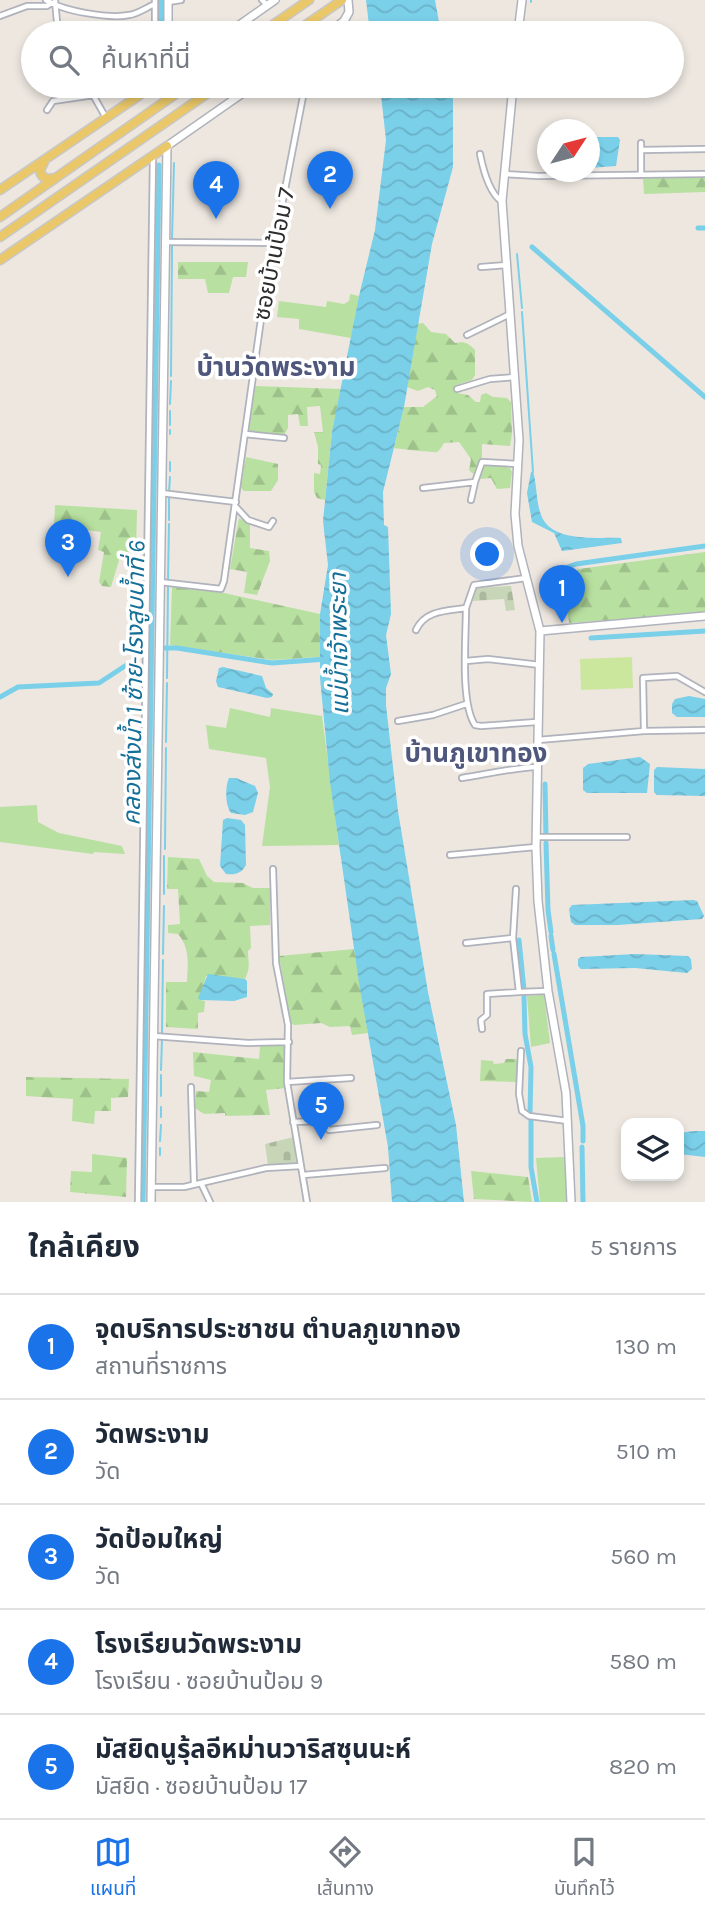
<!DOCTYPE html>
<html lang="th">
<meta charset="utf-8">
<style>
:root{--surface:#fff;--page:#f6f6f7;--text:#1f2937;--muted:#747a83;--line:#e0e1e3;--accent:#1a73e8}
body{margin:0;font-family:Karla,"Noto Sans Thai",sans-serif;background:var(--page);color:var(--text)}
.controls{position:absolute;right:21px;bottom:21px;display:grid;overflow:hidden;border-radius:14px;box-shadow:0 4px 10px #0003}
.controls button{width:63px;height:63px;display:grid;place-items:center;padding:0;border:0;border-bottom:2px solid var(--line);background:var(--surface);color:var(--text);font:35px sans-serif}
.compass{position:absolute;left:537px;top:119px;width:63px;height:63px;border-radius:50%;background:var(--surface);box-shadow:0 4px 10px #0003;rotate:54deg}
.you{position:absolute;left:488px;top:555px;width:24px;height:24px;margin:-18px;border:5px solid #fff;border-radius:50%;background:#1a73e8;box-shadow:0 0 0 10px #1a73e833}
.badge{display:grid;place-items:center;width:46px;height:46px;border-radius:50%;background:var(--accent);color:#fff;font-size:23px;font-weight:700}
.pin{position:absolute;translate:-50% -58px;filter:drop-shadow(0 2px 4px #0008)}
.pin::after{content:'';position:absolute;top:37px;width:24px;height:21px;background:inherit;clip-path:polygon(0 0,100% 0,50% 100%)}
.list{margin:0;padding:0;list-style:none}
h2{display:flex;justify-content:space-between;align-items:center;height:91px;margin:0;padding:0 28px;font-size:30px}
h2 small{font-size:23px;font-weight:400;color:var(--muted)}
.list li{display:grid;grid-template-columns:46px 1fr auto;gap:21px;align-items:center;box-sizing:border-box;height:105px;padding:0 28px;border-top:2px solid var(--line)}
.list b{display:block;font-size:26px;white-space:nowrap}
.list p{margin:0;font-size:23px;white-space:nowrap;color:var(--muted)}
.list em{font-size:23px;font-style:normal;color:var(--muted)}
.icon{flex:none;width:38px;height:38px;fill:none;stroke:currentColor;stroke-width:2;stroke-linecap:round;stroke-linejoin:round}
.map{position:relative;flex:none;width:705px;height:1202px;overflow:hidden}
.search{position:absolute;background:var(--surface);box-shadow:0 4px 10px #0003;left:21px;right:21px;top:21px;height:77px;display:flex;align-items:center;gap:18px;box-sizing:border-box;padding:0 24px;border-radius:38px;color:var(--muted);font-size:26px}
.sheet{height:616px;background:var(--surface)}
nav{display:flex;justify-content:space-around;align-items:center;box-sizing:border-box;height:98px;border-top:2px solid var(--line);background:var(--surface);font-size:19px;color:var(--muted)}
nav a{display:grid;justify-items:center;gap:4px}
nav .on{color:var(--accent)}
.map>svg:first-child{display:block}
</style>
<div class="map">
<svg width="705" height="1202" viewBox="0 0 705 1202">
<defs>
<pattern id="forest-firs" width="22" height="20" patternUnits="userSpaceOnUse" patternTransform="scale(1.75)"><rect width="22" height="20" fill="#b8e0a0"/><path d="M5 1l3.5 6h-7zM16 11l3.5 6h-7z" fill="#9ec08a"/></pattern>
<pattern id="cemetery-stones" width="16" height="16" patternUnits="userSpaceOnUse" patternTransform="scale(1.75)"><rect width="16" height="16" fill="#c8d6b8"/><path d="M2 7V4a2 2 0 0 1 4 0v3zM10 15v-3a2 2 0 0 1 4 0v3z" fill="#acb89e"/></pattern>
<pattern id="water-waves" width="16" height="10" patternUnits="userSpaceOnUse" patternTransform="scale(1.75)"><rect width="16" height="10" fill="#7acfe9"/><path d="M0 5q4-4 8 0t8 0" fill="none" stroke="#6ab2c8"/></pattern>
</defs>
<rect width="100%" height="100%" fill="#ede7e0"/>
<path fill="#b8e0a0" d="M 350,294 L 359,296 L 351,338 L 299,329 L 299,319 L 277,317 L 279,301 L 326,307 L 327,301 L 344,304 L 349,301 Z
M 230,708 L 270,717 L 271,708 L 322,716 L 339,845 L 262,846 L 270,787 L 266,758 L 209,749 L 206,725 L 226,728 Z
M 37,805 L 38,822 L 59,833 L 122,846 L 125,854 L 94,852 L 93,854 L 0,842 L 0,807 Z
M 544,995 L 550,1043 L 531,1047 L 527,996 Z
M 566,1157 L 568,1202 L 540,1202 L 536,1158 Z"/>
<path fill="url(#forest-firs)" d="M 705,177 L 705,192 L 644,194 L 643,178 Z
M 178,262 L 248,262 L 246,277 L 233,277 L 229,293 L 208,293 L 205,279 L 178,279 Z
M 423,323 L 431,332 L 446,334 L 455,343 C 465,341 468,343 475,350 L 475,375 L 472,380 L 459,384 L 456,387 L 457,393 L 468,395 L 476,402 L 480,402 L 481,395 L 486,393 L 493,397 L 507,398 L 511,402 L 512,434 L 510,446 L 482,444 L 482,458 L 473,474 L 469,470 L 471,459 L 459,442 L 444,443 C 442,446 440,450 437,452 C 434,453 401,449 394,448 L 404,407 L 423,407 L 437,396 L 435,390 L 428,387 L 418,391 L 407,387 L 418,324 Z
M 255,386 L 341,389 L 332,432 L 325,500 L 317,498 L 314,492 L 314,473 L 320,474 L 321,465 L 318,464 L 318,447 L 314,432 L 323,432 L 320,406 L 307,407 L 308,426 L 300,426 L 298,414 L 288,415 L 288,428 L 284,435 L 249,432 Z
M 246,457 L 278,464 L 278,480 L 271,491 L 244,491 L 241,488 Z
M 488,464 L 510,468 L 512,472 L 510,488 L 497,489 L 491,478 L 480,479 L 482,466 Z
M 55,505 L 137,510 L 136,553 L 124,552 L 120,557 L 111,587 L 102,586 L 99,582 L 104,552 L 98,550 L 101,532 L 54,526 Z
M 239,518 L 250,524 L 250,548 L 269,551 L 270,561 L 257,595 L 244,593 L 247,572 L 230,569 Z
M 705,552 L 705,613 L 569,623 L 564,575 L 579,569 Z
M 172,587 L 224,593 L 320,614 L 320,657 L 272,660 L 170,645 Z
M 168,857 L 199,859 L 207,876 L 214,882 L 243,883 L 253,888 L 270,888 L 270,925 L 250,926 L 251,948 L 248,951 C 248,964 251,966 245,979 L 206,976 L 200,1000 L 205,1001 L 204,1012 L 198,1013 L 198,1029 L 166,1027 L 166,982 L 187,982 C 188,964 190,948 178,934 L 168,933 L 168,925 L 180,924 L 178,889 L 167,889 Z
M 354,949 L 368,1033 L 352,1035 L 350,1026 L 330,1027 L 321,1023 L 294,1025 L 291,1023 L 279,956 Z
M 260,1046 L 287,1046 L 286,1088 L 266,1090 L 270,1115 L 225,1116 L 225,1113 L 204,1114 L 195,1108 L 196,1091 L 209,1092 L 211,1080 L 194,1076 L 193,1052 L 259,1059 Z
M 506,1059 L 518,1059 L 516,1082 L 480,1081 L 481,1060 L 493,1061 L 494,1064 L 504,1063 Z
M 26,1077 L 129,1079 L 128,1097 L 111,1098 L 111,1111 L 95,1111 L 94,1124 L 72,1121 L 73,1099 L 26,1096 Z
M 92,1154 L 127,1158 L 126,1197 L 70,1192 L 71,1171 L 92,1172 Z
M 471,1171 L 528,1177 L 532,1202 L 474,1199 Z"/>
<path fill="url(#cemetery-stones)" d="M 511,586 L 515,610 L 506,611 L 504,599 L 473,601 L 476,588 Z
M 294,1137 L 296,1163 L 268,1165 L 265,1144 Z"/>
<path fill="#cae79d" d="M 632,657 L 633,688 L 581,690 L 580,659 Z"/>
<path fill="url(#water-waves)" d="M 366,0 L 435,0 L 441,33 L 370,33 Z
M 380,86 L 451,86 L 453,100 L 453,167 L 432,244 L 404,407 L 383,492 L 384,525 L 388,527 L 391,614 L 386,635 L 391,674 L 386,688 L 386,705 L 398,811 L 428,992 L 456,1125 L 464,1202 L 392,1202 L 388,1147 L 359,983 L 330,782 L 320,678 L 320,614 L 328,565 L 323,521 L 332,432 L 359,296 L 375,230 L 386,140 Z
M 590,137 L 618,137 L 620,140 L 616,166 L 590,168 Z
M 533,471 C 537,485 536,501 541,515 C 551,543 597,537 621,538 L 622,543 L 562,551 L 554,533 L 532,522 L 527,493 L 531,472 Z
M 223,667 L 262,676 L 266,688 L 273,694 L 272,697 L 267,698 L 218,687 L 216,681 L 219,668 Z
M 689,696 L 705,699 L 705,717 L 677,717 L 672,713 L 672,704 L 675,699 Z
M 640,757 L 650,764 L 647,793 L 587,793 L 583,790 L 583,768 L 588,764 Z
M 657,767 L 705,769 L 705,796 L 657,795 L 654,792 L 654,770 Z
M 229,778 L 236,778 L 255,786 L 258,793 L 253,812 L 245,815 L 231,813 C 225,805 225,786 229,778 Z
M 227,818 L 241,820 L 245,825 L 246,865 C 241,874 235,875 226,874 L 220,866 L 223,820 Z
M 693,900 L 697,901 L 704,916 L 702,919 L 618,925 L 575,925 L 571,922 L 569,909 L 572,905 Z
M 635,954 L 688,956 L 691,959 L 692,969 L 687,973 L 635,968 L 581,969 L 578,966 L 578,959 L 581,957 Z
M 208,974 L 245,979 L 247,981 L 247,997 L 234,1001 L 200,1000 L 198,998 Z
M 694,1131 L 705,1131 L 705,1157 L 679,1154 L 679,1133 Z"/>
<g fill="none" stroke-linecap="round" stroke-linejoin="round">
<path stroke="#7acfe9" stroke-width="2" d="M 531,2 L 531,0
M 172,239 L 174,163
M 517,254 L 522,308
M 522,312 L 533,472
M 171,376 L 172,246
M 170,404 L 171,381
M 170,425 L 170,411
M 170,434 L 170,430
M 170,471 L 170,462
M 169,492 L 170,477
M 169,520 L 169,497
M 168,580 L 169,524
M 167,678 L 168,586
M 166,742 L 167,683
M 165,849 L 166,748
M 164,894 L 164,856
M 163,954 L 164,906
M 162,1033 L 163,960
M 161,1070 L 162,1039
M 161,1096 L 161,1075
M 161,1117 L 161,1107
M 160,1141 L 161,1125
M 160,1155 L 160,1148"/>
<path stroke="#7acfe9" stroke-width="5" d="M 161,33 L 161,0
M 698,228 L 705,228
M 532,247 L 705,397
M 549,574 L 576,564 L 705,546
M 591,638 L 705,631
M 165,648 L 177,648 L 272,663 L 327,659
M 134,658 L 144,650
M 0,697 L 18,687 L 99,683 L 128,664
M 545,784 L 546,836
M 546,843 L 548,910 L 551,932
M 551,936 L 553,950
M 519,940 L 524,990
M 554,954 L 583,1126 L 583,1141
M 524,997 L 525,1034 L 531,1067 L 530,1114
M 531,1120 L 531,1167 L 537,1202
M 582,1147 L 583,1202
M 143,1202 L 159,165"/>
<g stroke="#b0b3bc" stroke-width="8">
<path id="street" d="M 46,0 C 63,11 109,19 129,15 C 138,14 147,7 155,4
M 55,0 L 58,33
M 262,0 L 267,5
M 168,2 L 181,0
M 0,16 L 27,6 L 47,6 L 51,3
M 155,33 L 155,0
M 88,86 L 106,118
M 47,110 L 53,101 L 94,95
M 641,143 L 641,175
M 641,150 L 705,149
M 480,154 C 483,169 489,192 501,201
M 504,174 L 538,176 L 705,174
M 165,242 L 273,243
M 481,267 L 507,265
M 467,335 L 510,314
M 457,389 L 490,379 L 515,377
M 245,434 L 284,438
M 423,488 L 475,482 L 482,462 L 518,464
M 161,493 L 236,502
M 471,500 L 475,482
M 236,507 L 248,520 L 269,527 L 273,521
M 160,582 L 221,589 L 224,581 L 264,298 L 305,86
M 466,608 C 466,637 460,703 475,725 L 481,726 L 537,722
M 416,630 C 425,610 447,611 466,608 L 474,585 L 526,578
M 466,661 L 488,659 L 540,665
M 398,721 L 433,715 L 466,704
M 644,731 L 643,678 L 677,676 L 705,692
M 538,740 L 644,731 L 705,730
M 462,778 C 487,774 512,768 537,767
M 537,837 L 627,837
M 450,855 L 536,847
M 273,869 L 276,963 L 288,1025 L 287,1082 L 307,1202
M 516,889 L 513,938 L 519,992 L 548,991
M 466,943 L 513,938
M 482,1029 L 481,1020 L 487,1015 L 487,994 L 519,992
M 153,1036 L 248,1043 L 289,1042
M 521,1051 L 519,1094 L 522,1111 L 529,1116 L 568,1121
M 287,1082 L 351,1078
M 191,1087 L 194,1184
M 293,1122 L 321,1121 L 329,1130 L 377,1125
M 303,1175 L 385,1168
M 201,1183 L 210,1202
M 151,1187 L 184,1187 L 266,1168 L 301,1166
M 138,1202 L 153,156"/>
</g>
<g stroke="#b0b3bc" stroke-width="10">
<path id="secondary" d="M 168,0 L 168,33
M 228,33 L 275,0
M 328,33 L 344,21 L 349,12 L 348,0
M 518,33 L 522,0
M 513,86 L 502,201 L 519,440 L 515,514 L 518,546 L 540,631 L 536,847 L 538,901 L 548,991 L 566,1093 L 571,1202
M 540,631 L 705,616
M 151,1202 L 167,146 L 253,86"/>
</g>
<g stroke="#c8c8c8" stroke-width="11">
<path id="primary" d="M 261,33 L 309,0
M 294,33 L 342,0
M 44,162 L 40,170 C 41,178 47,180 54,178
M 0,190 L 153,86
M 0,217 L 187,86
M 0,237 L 218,86
M 0,260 L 167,146"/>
</g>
<use href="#street" stroke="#fff" stroke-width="4.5"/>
<use href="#secondary" stroke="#fff" stroke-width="7"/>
<use href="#primary" stroke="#eac869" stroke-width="8"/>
</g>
<g text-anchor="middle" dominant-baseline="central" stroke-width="7" stroke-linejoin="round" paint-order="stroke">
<g font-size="23" fill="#2d2d2d" stroke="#fff">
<text transform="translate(274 254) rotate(-79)">ซอยบ้านป้อม 7</text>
</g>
<g font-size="24" font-style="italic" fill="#156f98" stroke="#fff">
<text transform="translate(339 644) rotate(-91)">แม่น้ำเจ้าพระยา</text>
<text transform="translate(134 683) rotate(-89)">คลองส่งน้ำ 1 ซ้าย-โรงสูบน้ำที่ 6</text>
</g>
<g font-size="26" font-weight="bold" fill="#4f587c" stroke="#fff">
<text x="276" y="367">บ้านวัดพระงาม</text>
<text x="476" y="753">บ้านภูเขาทอง</text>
</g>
</g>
</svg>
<div class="controls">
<button><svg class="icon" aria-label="layers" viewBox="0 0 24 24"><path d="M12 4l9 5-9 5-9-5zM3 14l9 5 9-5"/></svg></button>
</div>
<svg class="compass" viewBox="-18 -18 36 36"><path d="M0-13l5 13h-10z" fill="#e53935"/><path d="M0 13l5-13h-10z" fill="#747a83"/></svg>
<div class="you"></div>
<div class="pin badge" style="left:562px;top:623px">1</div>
<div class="pin badge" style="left:330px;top:209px">2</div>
<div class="pin badge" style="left:68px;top:577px">3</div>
<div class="pin badge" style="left:216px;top:219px">4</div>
<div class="pin badge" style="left:321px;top:1140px">5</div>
<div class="search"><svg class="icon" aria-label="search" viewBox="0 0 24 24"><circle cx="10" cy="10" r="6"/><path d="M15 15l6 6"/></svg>ค้นหาที่นี่</div>
</div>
<section class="sheet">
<h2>ใกล้เคียง<small>5 รายการ</small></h2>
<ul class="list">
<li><span class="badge">1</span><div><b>จุดบริการประชาชน ตำบลภูเขาทอง</b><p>สถานที่ราชการ</p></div><em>130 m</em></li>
<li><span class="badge">2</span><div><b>วัดพระงาม</b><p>วัด</p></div><em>510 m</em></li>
<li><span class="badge">3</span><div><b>วัดป้อมใหญ่</b><p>วัด</p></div><em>560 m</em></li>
<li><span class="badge">4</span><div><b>โรงเรียนวัดพระงาม</b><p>โรงเรียน · ซอยบ้านป้อม 9</p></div><em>580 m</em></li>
<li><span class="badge">5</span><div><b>มัสยิดนูรุ้ลอีหม่านวาริสซุนนะห์</b><p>มัสยิด · ซอยบ้านป้อม 17</p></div><em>820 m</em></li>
</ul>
</section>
<nav>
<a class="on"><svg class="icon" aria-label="map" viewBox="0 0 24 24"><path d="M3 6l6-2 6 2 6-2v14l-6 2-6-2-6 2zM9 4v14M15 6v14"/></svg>แผนที่</a>
<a><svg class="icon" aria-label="directions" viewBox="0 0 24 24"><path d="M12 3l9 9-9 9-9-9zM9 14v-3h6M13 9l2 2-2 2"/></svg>เส้นทาง</a>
<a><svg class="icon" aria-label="saved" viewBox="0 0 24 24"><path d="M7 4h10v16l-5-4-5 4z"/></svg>บันทึกไว้</a>
</nav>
